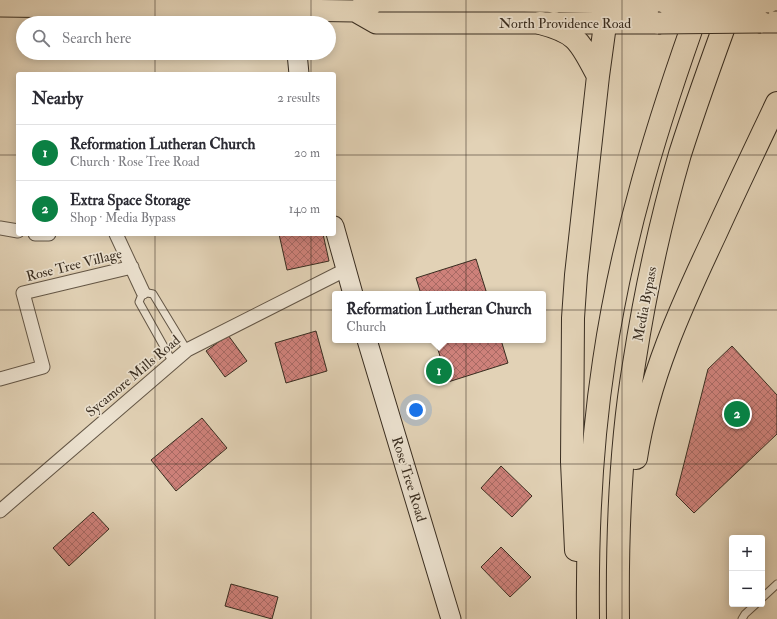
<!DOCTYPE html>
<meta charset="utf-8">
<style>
:root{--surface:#fff;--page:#f2f2f3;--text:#2b2b33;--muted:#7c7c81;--line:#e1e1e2;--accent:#0b8043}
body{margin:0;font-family:"IM FELL Double Pica",serif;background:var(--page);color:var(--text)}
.controls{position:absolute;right:12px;bottom:12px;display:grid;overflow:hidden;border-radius:4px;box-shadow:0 2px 10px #0003}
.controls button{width:36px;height:36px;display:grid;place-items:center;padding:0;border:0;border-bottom:1px solid var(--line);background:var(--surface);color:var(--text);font:20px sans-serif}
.you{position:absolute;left:416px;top:410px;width:14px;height:14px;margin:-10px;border:3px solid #fff;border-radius:50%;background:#1a73e8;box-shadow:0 0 0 6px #1a73e833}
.badge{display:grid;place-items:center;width:26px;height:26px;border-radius:50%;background:var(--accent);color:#fff;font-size:13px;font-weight:700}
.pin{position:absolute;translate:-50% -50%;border:2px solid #fff;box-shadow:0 1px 4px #0006}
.popup{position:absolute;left:332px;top:291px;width:214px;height:52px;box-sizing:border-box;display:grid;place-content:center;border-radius:4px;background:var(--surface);filter:drop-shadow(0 1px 3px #0005);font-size:13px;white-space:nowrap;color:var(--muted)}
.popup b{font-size:15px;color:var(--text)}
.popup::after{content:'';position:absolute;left:50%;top:100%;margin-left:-8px;border:8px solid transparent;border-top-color:var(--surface)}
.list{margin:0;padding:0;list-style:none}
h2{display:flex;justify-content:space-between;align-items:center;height:52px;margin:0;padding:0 16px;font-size:17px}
h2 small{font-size:13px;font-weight:400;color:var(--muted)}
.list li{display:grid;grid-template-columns:26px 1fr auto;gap:12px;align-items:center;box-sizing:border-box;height:56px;padding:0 16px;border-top:1px solid var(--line)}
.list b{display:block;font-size:15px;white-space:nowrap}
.list p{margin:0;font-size:13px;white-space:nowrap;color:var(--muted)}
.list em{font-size:13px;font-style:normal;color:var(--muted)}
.icon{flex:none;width:22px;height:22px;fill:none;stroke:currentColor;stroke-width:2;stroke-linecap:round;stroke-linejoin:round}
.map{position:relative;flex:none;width:777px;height:619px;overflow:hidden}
.search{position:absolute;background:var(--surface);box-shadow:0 2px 10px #0003;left:16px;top:16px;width:320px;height:44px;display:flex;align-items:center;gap:10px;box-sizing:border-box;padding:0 14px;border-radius:22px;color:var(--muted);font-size:15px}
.panel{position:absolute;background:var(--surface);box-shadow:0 2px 10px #0003;left:16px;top:72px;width:320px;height:164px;border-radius:4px}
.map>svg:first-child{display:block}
</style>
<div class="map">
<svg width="777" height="619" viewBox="0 0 777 619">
<defs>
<pattern id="building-cross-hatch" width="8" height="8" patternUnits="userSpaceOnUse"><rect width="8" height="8" fill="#ce817a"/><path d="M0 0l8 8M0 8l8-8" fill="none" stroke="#a86a64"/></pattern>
</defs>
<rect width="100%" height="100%" fill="#e2d2b6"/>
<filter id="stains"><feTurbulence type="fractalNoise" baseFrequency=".005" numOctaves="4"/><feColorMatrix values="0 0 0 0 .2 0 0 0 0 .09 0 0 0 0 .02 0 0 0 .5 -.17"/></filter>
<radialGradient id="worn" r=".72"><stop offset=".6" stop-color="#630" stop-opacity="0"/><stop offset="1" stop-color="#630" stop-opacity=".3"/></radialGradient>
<path fill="url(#building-cross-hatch)" stroke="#392d20" d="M 279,234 L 323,234 L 329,261 L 287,270 Z
M 476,259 L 487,294 L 421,294 L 416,278 Z
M 316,331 L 327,371 L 286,383 L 275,343 Z
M 228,335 L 247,361 L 225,377 L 206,351 Z
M 435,340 L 501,340 L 508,363 L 448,382 Z
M 732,346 L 777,395 L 777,434 L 694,513 L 676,495 L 708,369 Z
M 202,418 L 227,448 L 176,491 L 151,460 Z
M 501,466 L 532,496 L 512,517 L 481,488 Z
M 93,512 L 109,529 L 69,566 L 53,548 Z
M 501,547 L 531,577 L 510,597 L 481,567 Z
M 231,584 L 278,597 L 272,619 L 225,606 Z"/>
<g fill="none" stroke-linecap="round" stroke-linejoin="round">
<g stroke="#635646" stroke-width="9">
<path id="lane" d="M 172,361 L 139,302 L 143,292 L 153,294 L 187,350
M 762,598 L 777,584
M 742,619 L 745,614 L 756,604"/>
</g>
<g stroke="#635646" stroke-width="15">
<path id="street" d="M 0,228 L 18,231
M 35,234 L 49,234
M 116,234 L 143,292
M 0,379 L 43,367 L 23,293 L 132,267
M 0,511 L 187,350 L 345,270"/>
</g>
<g stroke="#392d20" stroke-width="21">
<path id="secondary" d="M 297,53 L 299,74
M 334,226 L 353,294
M 367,340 L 451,619"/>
</g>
<g stroke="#392d20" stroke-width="23">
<path id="primary" d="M 0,6 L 355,11 L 377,1 L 524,1 L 666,3
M 355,11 L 376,23 L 658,23
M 761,22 L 777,22"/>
</g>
<g stroke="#392d20" stroke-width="24">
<path id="highway" d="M 554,2 L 557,0
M 540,23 C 579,33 580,43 598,76
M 636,458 C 648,379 681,307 715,235 C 735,191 756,147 777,103
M 576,550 L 572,462 L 573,318 L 576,275 L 598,76 L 608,3 L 609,0
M 588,619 C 587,533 591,446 604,361 C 622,238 658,121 700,5
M 618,619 C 617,534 620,448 634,364 C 645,293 660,223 680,154 C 696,104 714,54 732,5"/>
</g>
<use href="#lane" stroke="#ece2d0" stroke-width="7"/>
<use href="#street" stroke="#ece2d0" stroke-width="13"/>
<use href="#secondary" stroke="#ece2d0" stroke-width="19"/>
<use href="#primary" stroke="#e2d2b6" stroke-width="21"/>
<use href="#highway" stroke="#e2d2b6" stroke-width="22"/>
<g stroke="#392d20" stroke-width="23" stroke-linecap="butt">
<path id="primary-bridge" d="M 666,3 L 769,2
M 658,23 L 761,22"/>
</g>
<use href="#primary-bridge" stroke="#e2d2b6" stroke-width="21"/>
</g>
<path fill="none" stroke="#392d20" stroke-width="1" stroke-opacity="0.55" d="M 155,0 L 155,23M 311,0 L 311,23M 466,0 L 466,619M 622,0 L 622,619M 155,53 L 155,74M 311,53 L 311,74M 0,155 L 18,155M 334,155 L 777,155M 155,234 L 155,619M 311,234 L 311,619M 0,310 L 777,310M 0,464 L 777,464"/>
<g text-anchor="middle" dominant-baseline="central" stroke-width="3.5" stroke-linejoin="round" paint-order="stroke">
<g font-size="14" fill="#392d20" stroke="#ece2d0">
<text x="565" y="23">North Providence Road</text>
<text transform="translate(74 265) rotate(-14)">Rose Tree Village</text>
<text transform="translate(645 304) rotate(-79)">Media Bypass</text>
<text transform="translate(133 376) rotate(-40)">Sycamore Mills Road</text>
<text transform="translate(409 479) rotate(73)">Rose Tree Road</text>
</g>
</g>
<rect width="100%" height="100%" filter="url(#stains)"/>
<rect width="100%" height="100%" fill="url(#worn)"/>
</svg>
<div class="controls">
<button>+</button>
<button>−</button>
</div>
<div class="you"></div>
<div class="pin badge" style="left:439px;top:371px">1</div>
<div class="popup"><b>Reformation Lutheran Church</b>Church</div>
<div class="pin badge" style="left:737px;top:414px">2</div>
<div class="search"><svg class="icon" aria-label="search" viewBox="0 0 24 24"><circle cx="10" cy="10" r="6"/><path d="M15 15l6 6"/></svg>Search here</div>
<section class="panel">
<h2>Nearby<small>2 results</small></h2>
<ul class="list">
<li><span class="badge">1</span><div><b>Reformation Lutheran Church</b><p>Church · Rose Tree Road</p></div><em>20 m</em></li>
<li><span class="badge">2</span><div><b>Extra Space Storage</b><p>Shop · Media Bypass</p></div><em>140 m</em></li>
</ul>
</section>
</div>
